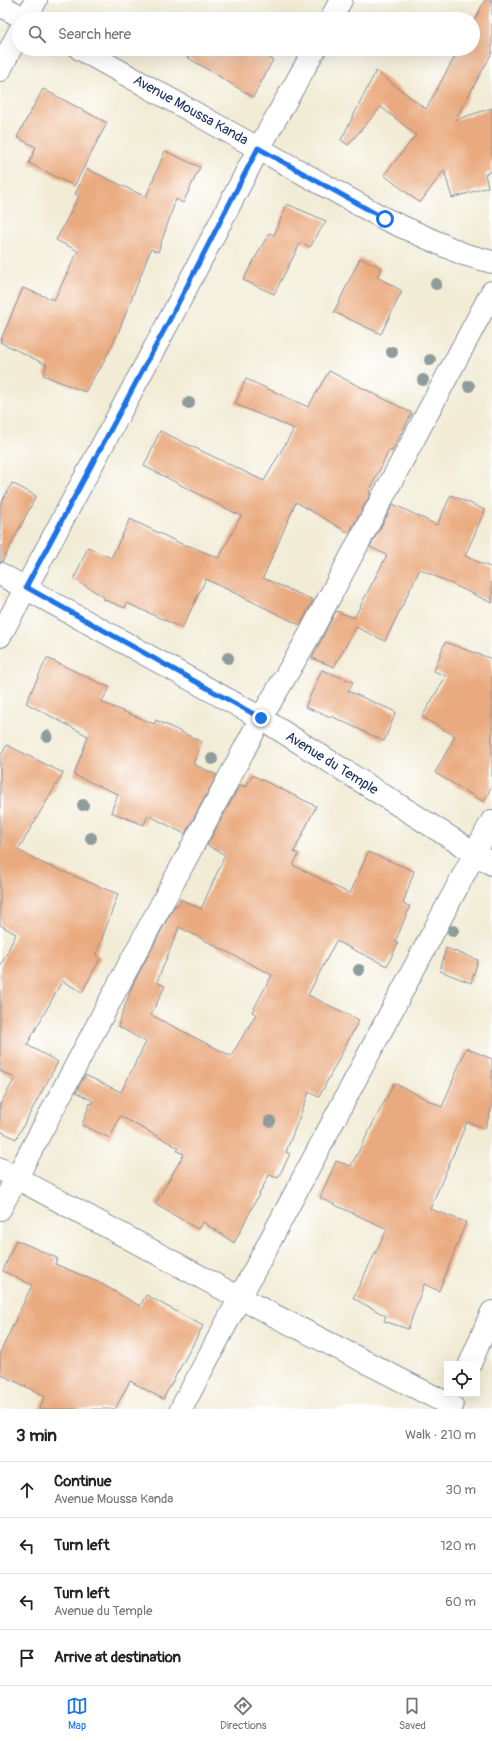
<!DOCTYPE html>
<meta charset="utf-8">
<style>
:root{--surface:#fff;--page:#f2f2f2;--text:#222;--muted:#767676;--line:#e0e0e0;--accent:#1a73e8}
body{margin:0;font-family:Pangolin,sans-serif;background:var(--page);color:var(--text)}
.controls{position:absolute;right:12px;bottom:12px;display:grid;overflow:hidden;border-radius:0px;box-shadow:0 4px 16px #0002}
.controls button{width:36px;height:36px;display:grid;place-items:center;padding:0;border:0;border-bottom:1px solid var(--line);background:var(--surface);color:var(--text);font:20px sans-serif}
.stop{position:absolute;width:12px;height:12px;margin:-9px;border:3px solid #1a73e8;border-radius:50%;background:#fff}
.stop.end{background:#1a73e8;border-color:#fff;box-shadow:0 1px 4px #0008}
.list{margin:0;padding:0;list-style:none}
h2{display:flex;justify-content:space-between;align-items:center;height:52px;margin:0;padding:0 16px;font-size:17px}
h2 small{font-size:13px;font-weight:400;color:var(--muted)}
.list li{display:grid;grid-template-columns:26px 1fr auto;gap:12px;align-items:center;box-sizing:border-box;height:56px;padding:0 16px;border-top:1px solid var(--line)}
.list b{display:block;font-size:15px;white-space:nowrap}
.list p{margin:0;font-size:13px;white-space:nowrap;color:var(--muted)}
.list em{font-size:13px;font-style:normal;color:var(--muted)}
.icon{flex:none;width:22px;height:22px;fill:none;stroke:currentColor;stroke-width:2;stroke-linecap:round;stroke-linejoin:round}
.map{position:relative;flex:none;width:492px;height:1409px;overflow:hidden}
.search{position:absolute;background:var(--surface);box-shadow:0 4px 16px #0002;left:12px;right:12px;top:12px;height:44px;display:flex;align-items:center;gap:10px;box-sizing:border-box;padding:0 14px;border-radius:22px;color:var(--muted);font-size:15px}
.sheet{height:276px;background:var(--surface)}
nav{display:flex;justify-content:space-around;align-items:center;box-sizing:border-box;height:56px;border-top:1px solid var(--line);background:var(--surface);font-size:11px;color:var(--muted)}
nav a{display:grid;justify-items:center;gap:2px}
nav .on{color:var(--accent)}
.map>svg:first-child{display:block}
</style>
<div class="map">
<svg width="492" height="1409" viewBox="0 0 492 1409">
<rect width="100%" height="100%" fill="#fff"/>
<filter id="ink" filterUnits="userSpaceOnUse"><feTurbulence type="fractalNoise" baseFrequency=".025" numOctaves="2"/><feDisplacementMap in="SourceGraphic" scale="8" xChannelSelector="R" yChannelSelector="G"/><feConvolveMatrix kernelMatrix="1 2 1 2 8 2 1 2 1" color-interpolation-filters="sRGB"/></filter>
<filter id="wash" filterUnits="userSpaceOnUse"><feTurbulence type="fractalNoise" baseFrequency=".012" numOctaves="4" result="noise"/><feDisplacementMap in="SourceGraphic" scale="16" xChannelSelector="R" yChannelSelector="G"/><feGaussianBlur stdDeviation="0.9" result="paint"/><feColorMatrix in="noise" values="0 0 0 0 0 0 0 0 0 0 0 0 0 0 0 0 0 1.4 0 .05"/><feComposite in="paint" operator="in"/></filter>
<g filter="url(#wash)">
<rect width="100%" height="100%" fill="#f2ecd6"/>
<g id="blocks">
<path fill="#eaaa7f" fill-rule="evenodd" d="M 485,0 L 492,0 L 492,53 L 455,120 L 492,108 L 492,171 L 485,174 L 488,187 L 452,198 L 444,170 L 420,203 L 384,175 L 416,135 L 381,107 L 348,145 L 341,140 L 376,71 L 426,109 L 459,49 L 473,49 L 473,23 Z
M 174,49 L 255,49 L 273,60 L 253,97 Z
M 43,89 L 107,123 L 74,186 L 29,163 L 36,147 L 17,137 Z
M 165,151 L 200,167 L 183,203 L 176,199 L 158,252 L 151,249 L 118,333 L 99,371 L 98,370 L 85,392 L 43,375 L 47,365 L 0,342 L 23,288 L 54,300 L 78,251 L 56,240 L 79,196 L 75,194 L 87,169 L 146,197 Z
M 287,204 L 326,221 L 310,247 L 301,242 L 274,294 L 243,280 L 269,233 L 274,235 Z
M 360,258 L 382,268 L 377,277 L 402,291 L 381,334 L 334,312 Z
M 329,371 L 412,413 L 392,451 L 389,450 L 369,492 L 371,493 L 349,533 L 296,502 L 263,578 L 313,600 L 300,625 L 206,579 L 182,628 L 127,603 L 125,608 L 103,599 L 104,597 L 74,579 L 88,547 L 111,558 L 130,519 L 186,546 L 187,545 L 219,558 L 241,516 L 144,466 L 160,431 L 264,481 L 294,429 L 235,404 L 246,379 L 308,407 Z
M 12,483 L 36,496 L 2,562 L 0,562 L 0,505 Z
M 451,495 L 485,510 L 465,556 L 492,568 L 492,603 L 420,569 L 385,641 L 356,627 L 334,667 L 312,658 L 336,611 L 354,618 L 387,555 L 370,547 L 393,504 L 437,525 Z
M 445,642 L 492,659 L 492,785 L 484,802 L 435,773 L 455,736 L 422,717 L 446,676 L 434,671 Z
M 47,658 L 110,688 L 101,702 L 154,724 L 156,720 L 202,742 L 193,764 L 217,775 L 185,834 L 148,815 L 144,825 L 111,812 L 118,794 L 74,775 L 88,736 L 26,703 Z
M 322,670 L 353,682 L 348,691 L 396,712 L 384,741 L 331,716 L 331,717 L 305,707 Z
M 7,745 L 63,773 L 18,850 L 42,863 L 118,894 L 96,955 L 101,957 L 82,992 L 62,981 L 27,1045 L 58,1062 L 16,1139 L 0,1131 L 0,1105 L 15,1078 L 0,1071 L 0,967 L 16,934 L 0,925 L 0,757 Z
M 252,775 L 316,806 L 294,852 L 299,854 L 293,865 L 350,894 L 368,852 L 414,871 L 403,904 L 410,906 L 395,942 L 398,943 L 387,966 L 336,941 L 308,995 L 359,1020 L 319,1097 L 309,1092 L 286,1152 L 290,1154 L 278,1178 L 269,1175 L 234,1243 L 203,1222 L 198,1229 L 155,1204 L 184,1154 L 177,1151 L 179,1148 L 120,1116 L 110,1138 L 82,1125 L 90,1103 L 92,1104 L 93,1101 L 76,1092 L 85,1075 L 121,1092 L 146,1042 L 118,1026 L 132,986 L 175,905 L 178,905 L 180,899 L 201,909 L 225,855 L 207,845 L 240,785 L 246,787 ZM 179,927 L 272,975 L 252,1012 L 256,1014 L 231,1056 L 151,1015 L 165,986 L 157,982 Z
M 446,948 L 478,960 L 471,983 L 440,971 Z
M 466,1048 L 492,1059 L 492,1107 L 485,1128 L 467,1122 L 430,1209 L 466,1222 L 439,1291 L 424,1284 L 408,1329 L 384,1321 L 386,1316 L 353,1298 L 387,1229 L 320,1198 L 336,1161 L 351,1166 L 394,1083 L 442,1107 Z
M 16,1240 L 57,1258 L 55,1264 L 100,1283 L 140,1306 L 146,1295 L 203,1326 L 163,1399 L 130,1381 L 115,1409 L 39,1409 L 45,1396 L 0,1374 L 0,1353 L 32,1285 L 3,1271 Z"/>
</g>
</g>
<g filter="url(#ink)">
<use href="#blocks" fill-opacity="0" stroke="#868e9a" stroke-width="1"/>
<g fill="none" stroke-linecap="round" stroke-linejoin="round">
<g stroke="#868e9a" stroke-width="24">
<path id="minor" d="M 0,5 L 25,19
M 26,19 L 36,0
M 331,19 L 341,0
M 80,49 L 385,219 L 463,254 L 492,262
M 0,70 L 19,32
M 0,574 L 261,718 L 492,864
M 0,636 L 169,321 L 259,148 L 315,49
M 0,1169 L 240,1298 L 452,1406
M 0,1209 L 129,965 L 261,718 L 305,643 L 492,292
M 470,1364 L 492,1312
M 181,1409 L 492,821"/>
</g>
<use href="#minor" stroke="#fff" stroke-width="22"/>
</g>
<g fill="#8e9c9b">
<circle cx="436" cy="284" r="6"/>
<circle cx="392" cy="352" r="6"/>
<circle cx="430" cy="360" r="6"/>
<circle cx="423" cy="380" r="6"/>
<circle cx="469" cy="386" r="6"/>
<circle cx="189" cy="403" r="6"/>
<circle cx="228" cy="658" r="6"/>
<circle cx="47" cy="736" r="6"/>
<circle cx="212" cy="759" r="6"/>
<circle cx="83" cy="805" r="6"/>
<circle cx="91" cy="838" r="6"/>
<circle cx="453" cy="931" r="6"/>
<circle cx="359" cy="970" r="6"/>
<circle cx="270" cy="1121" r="6"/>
</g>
</g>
<g fill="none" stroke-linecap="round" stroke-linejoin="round" filter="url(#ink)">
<path stroke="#1a73e8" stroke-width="5" d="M 261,718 L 26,587 L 169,321 L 258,148 L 385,219"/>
</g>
<g text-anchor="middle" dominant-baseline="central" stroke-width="3" stroke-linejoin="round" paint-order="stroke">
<g font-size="14" fill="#1b2f5e" stroke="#fff">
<text transform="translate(191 110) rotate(29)">Avenue Moussa Kanda</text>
<text transform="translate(332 763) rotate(32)">Avenue du Temple</text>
</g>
</g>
</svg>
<div class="controls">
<button><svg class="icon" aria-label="locate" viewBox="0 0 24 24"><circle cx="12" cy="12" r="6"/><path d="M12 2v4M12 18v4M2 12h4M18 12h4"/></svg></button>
</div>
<div class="stop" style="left:385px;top:219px"></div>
<div class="stop end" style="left:261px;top:718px"></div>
<div class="search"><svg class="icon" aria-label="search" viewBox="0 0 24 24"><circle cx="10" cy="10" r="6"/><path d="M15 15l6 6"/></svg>Search here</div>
</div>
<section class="sheet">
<h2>3 min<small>Walk · 210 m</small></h2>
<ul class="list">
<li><svg class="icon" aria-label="ahead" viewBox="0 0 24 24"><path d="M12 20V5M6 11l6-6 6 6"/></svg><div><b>Continue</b><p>Avenue Moussa Kanda</p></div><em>30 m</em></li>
<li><svg class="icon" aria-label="left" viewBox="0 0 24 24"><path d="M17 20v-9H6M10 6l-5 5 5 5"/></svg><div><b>Turn left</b></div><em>120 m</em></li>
<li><svg class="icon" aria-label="left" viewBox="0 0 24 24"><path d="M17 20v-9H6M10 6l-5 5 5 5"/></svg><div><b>Turn left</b><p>Avenue du Temple</p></div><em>60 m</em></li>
<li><svg class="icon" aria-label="arrive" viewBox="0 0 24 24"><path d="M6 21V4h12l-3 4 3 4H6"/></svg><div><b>Arrive at destination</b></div></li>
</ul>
</section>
<nav>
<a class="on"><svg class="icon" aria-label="map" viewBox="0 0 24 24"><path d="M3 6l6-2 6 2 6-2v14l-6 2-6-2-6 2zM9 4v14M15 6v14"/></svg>Map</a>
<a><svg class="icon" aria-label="directions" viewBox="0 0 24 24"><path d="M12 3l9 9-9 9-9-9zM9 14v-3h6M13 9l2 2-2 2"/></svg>Directions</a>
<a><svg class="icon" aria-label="saved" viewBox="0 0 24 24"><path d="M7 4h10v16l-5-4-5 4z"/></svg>Saved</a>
</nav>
